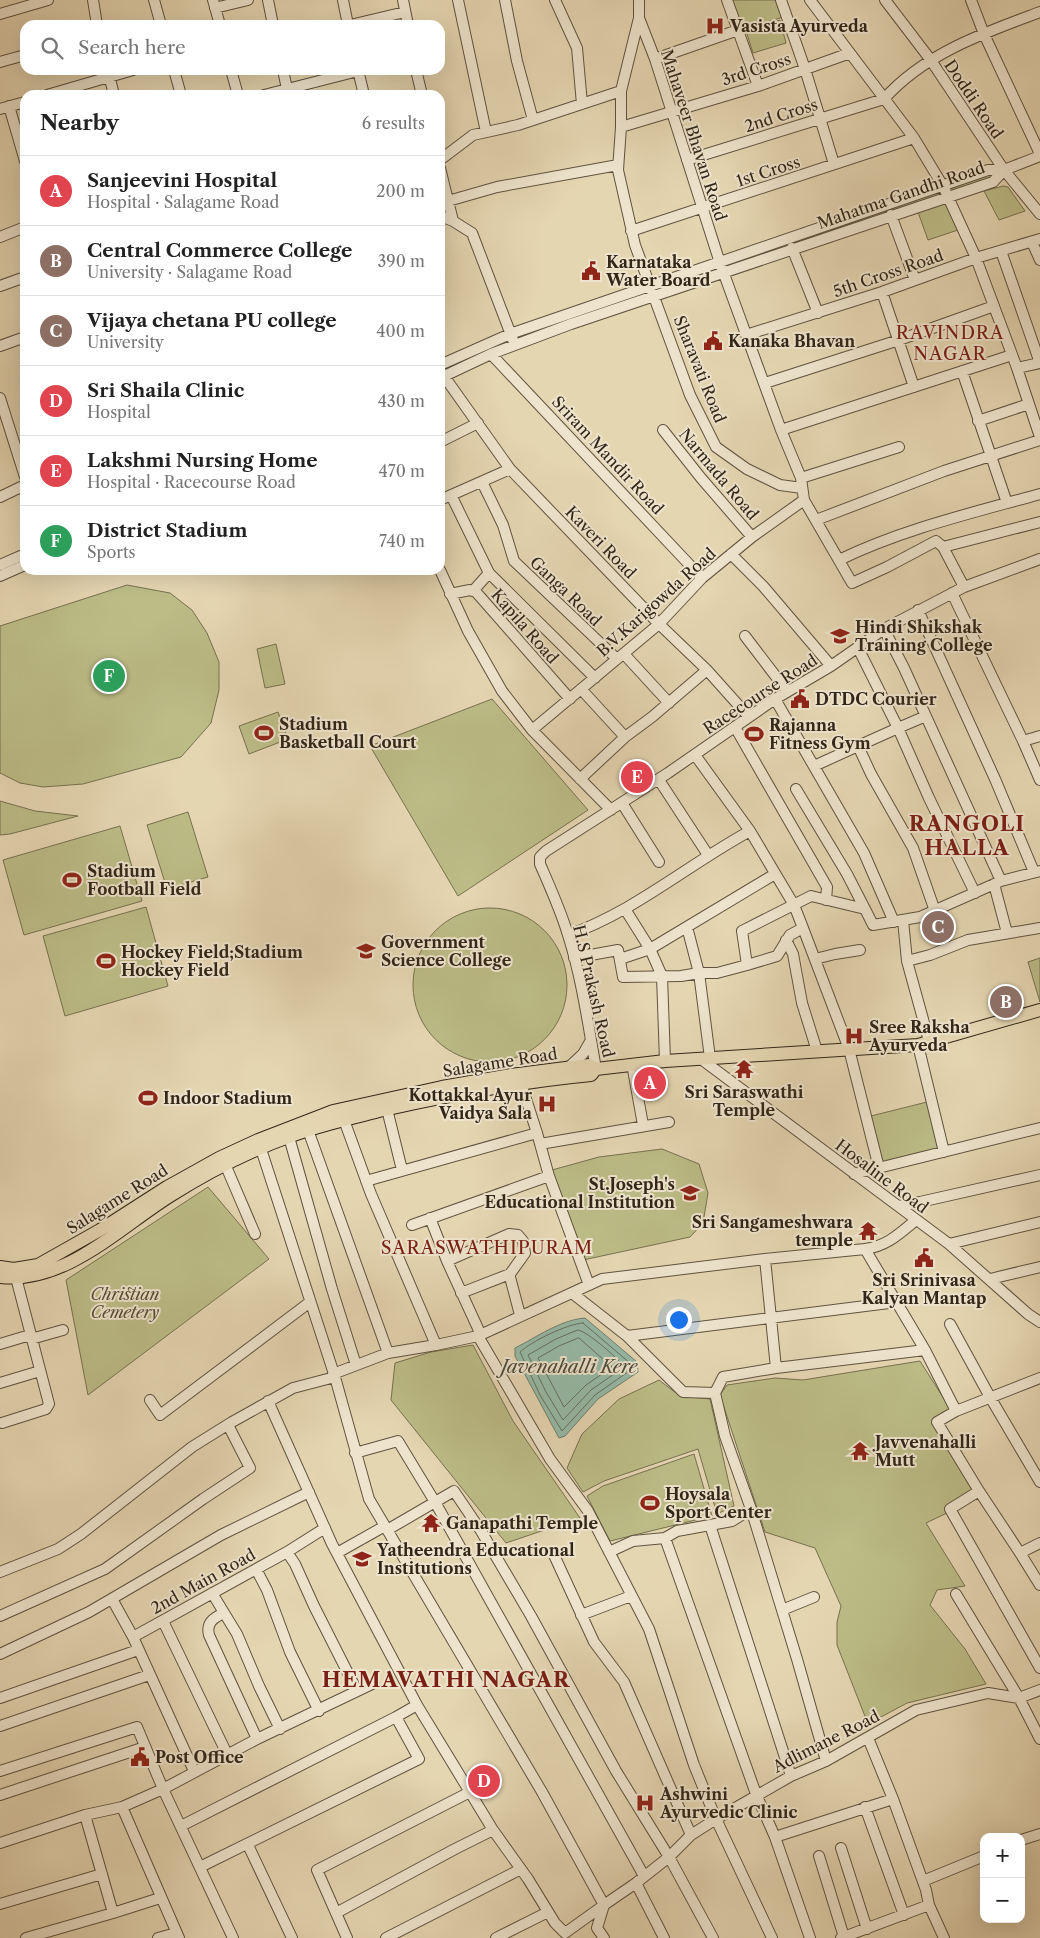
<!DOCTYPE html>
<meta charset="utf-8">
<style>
:root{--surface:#fff;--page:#f2f2f2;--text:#222;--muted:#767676;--line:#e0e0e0;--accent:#b45309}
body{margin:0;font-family:"Libre Caslon Text",serif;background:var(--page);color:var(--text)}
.controls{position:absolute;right:15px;bottom:15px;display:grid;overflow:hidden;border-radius:10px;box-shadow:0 5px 20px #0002}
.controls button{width:45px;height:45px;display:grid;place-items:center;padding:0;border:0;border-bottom:1px solid var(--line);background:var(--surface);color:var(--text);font:25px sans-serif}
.you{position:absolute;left:678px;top:1319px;width:18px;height:18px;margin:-12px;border:4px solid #fff;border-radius:50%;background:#1a73e8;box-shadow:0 0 0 8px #1a73e833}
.badge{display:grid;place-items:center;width:32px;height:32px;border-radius:50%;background:var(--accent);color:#fff;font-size:16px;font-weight:700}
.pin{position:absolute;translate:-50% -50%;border:2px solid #fff;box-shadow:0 1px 5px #0006}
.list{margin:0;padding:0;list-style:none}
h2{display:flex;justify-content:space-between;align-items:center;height:65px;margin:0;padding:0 20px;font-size:21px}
h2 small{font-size:16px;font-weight:400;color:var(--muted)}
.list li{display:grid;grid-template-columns:32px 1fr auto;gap:15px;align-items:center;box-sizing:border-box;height:70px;padding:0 20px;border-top:1px solid var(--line)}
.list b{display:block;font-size:19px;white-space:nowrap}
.list p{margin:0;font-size:16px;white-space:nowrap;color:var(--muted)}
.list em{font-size:16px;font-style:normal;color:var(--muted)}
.icon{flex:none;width:28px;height:28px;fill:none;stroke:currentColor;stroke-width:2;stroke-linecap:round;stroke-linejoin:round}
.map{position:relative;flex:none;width:1040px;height:1938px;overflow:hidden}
.search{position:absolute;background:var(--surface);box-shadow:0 5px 20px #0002;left:20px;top:20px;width:425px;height:55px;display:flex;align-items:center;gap:12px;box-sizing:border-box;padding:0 18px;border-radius:15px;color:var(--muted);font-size:19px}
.panel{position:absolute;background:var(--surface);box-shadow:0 5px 20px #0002;left:20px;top:90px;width:425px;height:485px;border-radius:15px}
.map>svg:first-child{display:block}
</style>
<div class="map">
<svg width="1040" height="1938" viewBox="0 0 1040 1938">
<rect width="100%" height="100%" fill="#e5d6b2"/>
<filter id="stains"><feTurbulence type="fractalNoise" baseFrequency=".004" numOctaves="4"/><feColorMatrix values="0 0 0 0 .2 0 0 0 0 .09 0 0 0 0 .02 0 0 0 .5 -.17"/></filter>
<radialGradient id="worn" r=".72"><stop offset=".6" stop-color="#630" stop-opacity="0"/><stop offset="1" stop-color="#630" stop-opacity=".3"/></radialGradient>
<path fill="#bcbc87" stroke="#777150" d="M 732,0 L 777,0 L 783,17 L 742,30 Z
M 780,20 L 786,43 L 753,53 L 746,31 Z
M 991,173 L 992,177 L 950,192 L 949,188 Z
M 1003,186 L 1008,187 L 1025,211 L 999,220 L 984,191 Z
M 942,190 L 943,194 L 822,234 L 821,230 Z
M 946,203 L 958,230 L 928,240 L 918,212 Z
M 813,233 L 815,237 L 725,269 L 724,265 Z
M 648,291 L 649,293 L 520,339 L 519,336 Z
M 127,585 L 170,593 L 192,610 L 207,633 L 219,662 L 219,690 L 211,723 L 181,757 L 83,784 L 43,787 L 20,783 L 0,773 L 0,626 Z
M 276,644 L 285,684 L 265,688 L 257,649 Z
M 492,699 L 588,810 L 458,896 L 370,746 Z
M 278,712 L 288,739 L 249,754 L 239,726 Z
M 0,801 L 35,811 L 78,816 L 10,834 L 0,835 Z
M 188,812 L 208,877 L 167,889 L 147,825 Z
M 120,826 L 142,901 L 24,935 L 3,860 Z
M 146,907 L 168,986 L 65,1016 L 43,936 Z
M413 985a77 77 0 1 1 154 0a77 77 0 1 1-154 0Z
M 1040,958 L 1040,1002 L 1028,962 Z
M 927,1102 L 938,1148 L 882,1162 L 871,1116 Z
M 662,1149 L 699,1164 L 708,1193 L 703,1223 L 690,1237 L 583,1260 L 552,1170 L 599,1157 Z
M 208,1187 L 269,1259 L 88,1395 L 66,1280 Z
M 473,1345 L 513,1421 L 580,1518 L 506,1543 L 391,1400 L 395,1363 L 431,1352 Z
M 920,1361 L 951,1410 L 936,1427 L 975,1489 L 947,1513 L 926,1523 L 965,1586 L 937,1590 L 930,1605 L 965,1649 L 986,1684 L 907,1703 L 868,1724 L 837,1645 L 837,1622 L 841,1606 L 815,1548 L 765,1532 L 720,1395 L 727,1385 L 775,1378 L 803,1380 Z
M 659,1380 L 680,1396 L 710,1399 L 734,1506 L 717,1514 L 698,1449 L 604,1481 L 583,1492 L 567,1468 L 582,1434 L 619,1399 Z
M 694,1454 L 712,1516 L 610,1541 L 587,1496 L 603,1486 Z"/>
<path fill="#96baa8" stroke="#6e7f6f" d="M 585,1318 L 637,1362 L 638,1372 L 598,1399 L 565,1436 L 559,1438 L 515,1356 L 515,1348 C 537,1337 560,1320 585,1318 Z"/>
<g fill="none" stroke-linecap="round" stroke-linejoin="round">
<path stroke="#647060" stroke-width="1" d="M 583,1323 L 631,1364 L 632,1369 L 595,1395 L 562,1431 L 540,1395 L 520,1352 C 532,1341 567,1324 583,1323 Z
M 578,1330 C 587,1331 619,1359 624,1367 L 591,1390 L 563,1420 L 546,1392 L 528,1355 L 556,1339 Z
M 579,1338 L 612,1367 L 586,1385 L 564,1407 L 538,1358 L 559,1346 Z"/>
<g stroke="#5f523f" stroke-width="12">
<path id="minor" d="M 93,0 L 97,25
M 154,0 L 161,25
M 213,0 L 220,25
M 268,0 L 273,25
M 343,0 L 348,25
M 403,0 L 408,25
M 458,0 L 486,132
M 505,0 L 517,61 L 533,120
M 555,0 L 577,48 L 582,104
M 639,0 L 639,18 L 621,91 L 621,127 L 618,170 L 635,245 L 690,395 L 716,447 L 747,469 L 780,485 L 802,488
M 727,0 L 758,86
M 781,0 L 805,69 L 834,164
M 810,0 L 914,138 L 943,186 L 976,258 L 1017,368 L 1040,363
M 885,0 L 930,59 L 1004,170 L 1040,214
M 971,0 L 984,34 L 1040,154
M 215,8 L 248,0
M 0,14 L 48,0
M 639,18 L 655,59 L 720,263 L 781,430 L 801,478 L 804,500 L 852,583 L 887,567 L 936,541 L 943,547 L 964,587
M 350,25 L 405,12
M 655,59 L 738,30
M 0,62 L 25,55
M 174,70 L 181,95
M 231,70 L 238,95
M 283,70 L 287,89
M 358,70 L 364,95
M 416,70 L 422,95
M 108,71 L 114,95
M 47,95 L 133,70
M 264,95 L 358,71
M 9,106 L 25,161
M 0,109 L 25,102
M 621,127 L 758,86 L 850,53
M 440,160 L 473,135 L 518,125 L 621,91
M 687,160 L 884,99 C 925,53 984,33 1040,12
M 440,168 L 453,221 L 472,233 L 513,340
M 448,201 L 497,187 L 618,165
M 891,215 L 915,280
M 440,216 L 453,221
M 631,231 L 914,138
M 0,237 L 25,227
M 1032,242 L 1040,260
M 792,248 L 818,313
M 1001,251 L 1040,363
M 0,286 L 25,277
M 882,292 L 914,387
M 746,335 L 882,292 L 976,258 L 1040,239
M 0,346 L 25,337
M 491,354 L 702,578
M 440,365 L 510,334 L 988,170 L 1004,170
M 1017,368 L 1040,437
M 962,371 L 1007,503
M 441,372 L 510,469 L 659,624 L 707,670 L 749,717
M 440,378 L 491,354 L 571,324 L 993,182 L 1004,170 L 1040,156
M 765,383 L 899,340 L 994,306
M 0,398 L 25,477
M 978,421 L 1029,404
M 663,430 L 701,478 L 752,537
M 781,430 L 1012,355
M 440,442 L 478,423
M 801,478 L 899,447
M 482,482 L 503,525 L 514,561 L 617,659
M 451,495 L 489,573 L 595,678
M 0,497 L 25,485
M 440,500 L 510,469
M 816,520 L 944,471 L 1040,440
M 943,547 L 1040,522
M 731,554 L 763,586 L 831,666
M 839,560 C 903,529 972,513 1040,494
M 0,565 L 25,554
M 440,570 L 468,631 L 502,691 L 532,730 L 611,810
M 0,576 L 25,565
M 473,591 L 489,573
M 952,593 L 1023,741 L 1040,780
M 450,594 L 470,590 L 476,592 L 570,699
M 918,610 L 995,779 L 1034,872
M 884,629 L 904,668 L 1001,881
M 745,636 L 787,691
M 624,654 L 669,703
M 581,689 L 625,737
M 775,699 L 864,853 L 894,922
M 926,716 L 898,728 L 929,798 L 975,893
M 735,727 L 827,887 L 826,900
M 532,730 L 659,624 L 702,578 L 752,537 L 804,500
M 1023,741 L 1040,736
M 858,746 L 898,728 L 858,648
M 695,755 L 750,831
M 814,766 L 858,746 L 871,774 L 913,848 L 935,911
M 580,779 L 625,737 L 652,717 L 707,670
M 659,780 L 708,855
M 796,789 L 847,874 L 865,909
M 622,803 L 659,862
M 994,884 L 1007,933
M 625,909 L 650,949 L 662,976 L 665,1061
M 903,920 L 907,961 L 930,955 L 968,940 L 1040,928
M 687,927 L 699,973 L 710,1058
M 568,935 C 634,912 689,864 750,831 L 794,905 L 803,928 L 849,1049 L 879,1168
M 786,940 L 793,954 L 802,1003 L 817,1051
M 574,958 L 618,950 L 623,977 L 681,976 L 699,973 L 717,973 L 747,965 L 742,931 L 811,896 L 865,909 L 873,925 L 920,917 L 1001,881 L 1040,871
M 620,959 L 650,949 L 775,874
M 815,959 L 835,954 L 860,950
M 907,961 L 929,1041
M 747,965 L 777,956 L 790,935 L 803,928
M 918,1045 L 944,1152
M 701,1059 L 949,1244 L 1028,1314 L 1040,1322
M 632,1064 L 643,1125
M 568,1068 L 583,1054 L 591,1040
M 596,1069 C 588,1024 582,979 568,935 C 561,911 550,887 540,864 L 540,857 L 546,851 L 668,773 L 775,699 L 831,666 L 884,629 L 964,587 L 1040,559
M 387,1109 L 402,1170
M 344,1120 L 371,1194 L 436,1345 L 478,1336 L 550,1459 L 588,1511 L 649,1629 L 694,1765 L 716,1819 L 772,1938
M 308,1130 L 388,1353 L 333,1374
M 537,1133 L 549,1176 L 589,1285
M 289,1137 L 332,1289 L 356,1365
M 540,1144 L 669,1122
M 261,1149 L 335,1377 L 369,1499 L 542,1792 L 604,1905 L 565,1933 L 555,1923 L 528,1879 L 493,1830 L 417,1705 L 332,1544 L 268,1401
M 225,1164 L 255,1234
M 854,1174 L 1040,1128
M 366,1181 L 537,1133 L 519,1077
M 899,1206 L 920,1202 L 1040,1175
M 430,1218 L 447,1261 L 481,1335
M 916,1220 C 899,1234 887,1246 865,1249 L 925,1350 L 956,1411 L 937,1422 L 979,1491 L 950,1509 L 1040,1668
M 412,1225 L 549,1176
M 949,1244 L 1040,1222
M 765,1259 L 865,1249
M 447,1261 L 509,1234 L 518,1235 L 523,1241 L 525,1253 L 510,1274 L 510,1277 L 520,1315
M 990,1279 L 1040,1267
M 461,1293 L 510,1274
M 572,1293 L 627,1336 L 897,1302
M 950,1324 L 990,1397 L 1040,1482
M 478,1336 L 602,1279 L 765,1259 L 776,1368
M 627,1336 L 683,1392 L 715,1393
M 31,1339 L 63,1330
M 0,1344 L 30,1335
M 388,1353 L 436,1345
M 0,1383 L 40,1371
M 150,1400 L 160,1415 L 310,1302
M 956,1411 L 1040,1378
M 2,1423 L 46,1409 L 49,1404 L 14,1270
M 355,1453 L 398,1441 L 435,1502 L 644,1876
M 979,1491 L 1020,1553
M 751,1509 L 797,1659 L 826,1761
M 710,1525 L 791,1776
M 387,1530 L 454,1491 L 481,1531 L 531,1616 L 616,1771 L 669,1857 L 713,1938
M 1040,1543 L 1020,1553 L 1040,1585
M 287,1552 L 295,1564 L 314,1606 L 357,1691
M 609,1552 L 633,1541 L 665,1538
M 337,1553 L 385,1526
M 554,1555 L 594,1642 L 624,1682 L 691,1835
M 256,1569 L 267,1590 L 290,1652 L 319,1711
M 0,1572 L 58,1549 L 81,1534 L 192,1447 L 232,1422 L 293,1388 L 335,1377
M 212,1593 L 237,1634 L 259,1686 L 280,1729
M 956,1594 L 1019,1698 L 1040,1739
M 112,1599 L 133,1637 L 194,1771
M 782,1610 L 814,1597
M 224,1613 C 213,1618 206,1623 209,1635 L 257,1739
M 581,1615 L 631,1596
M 0,1616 L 105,1569 L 203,1499 L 250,1468 L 228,1425
M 163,1621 L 227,1754
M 133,1637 L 287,1552 L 325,1528
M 0,1654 L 89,1612 L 221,1535 L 309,1492
M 0,1698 L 138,1650
M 0,1726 L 149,1675
M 868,1738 L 893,1799
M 0,1771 L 137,1727 L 163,1789 L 233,1938
M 0,1795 L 145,1747
M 122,1807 L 179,1938
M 865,1807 L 904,1915
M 85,1815 L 113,1913
M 181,1826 L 396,1717 L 417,1705
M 775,1837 L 893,1799 L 926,1890 L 929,1905 L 841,1938
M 1021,1840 L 1040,1834
M 0,1843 L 85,1815 L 122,1807 L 163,1789 L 257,1739 L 374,1683
M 248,1845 L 292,1938
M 841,1848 L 867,1929
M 819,1856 L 844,1937
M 200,1867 L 419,1759 L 396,1717
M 923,1881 L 984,1856
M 636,1883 L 664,1938
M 0,1904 L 102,1874
M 929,1905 L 944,1938
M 336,1913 L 455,1849 L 493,1830
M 26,1938 L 113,1913 L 160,1898
M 158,1938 L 176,1933
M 347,1938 L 317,1870 L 470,1792
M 386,1938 L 521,1869
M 496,1938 L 548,1912
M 604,1938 L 597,1928 L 604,1905 L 636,1883 L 669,1857 L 691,1835 L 716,1819 L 791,1776 L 826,1761 L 916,1710 L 988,1693 L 1019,1698 L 1040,1690
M 810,1938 L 775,1837 L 756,1794 L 665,1538 L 677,1531 L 732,1521 L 751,1509 L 725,1436 L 715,1393 L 723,1377 L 776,1368 L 925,1350"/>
</g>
<g stroke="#322619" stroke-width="14">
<path id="major" d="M 0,1267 L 14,1269 L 38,1265 L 100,1230 L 167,1187 L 219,1158 L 258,1140 L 333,1111 L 442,1087 L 511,1075 L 589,1065 L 596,1069 L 665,1061 L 918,1045 L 1040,1010
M 0,1277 C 65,1284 119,1228 170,1196 C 208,1172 249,1151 291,1136 C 320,1125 349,1119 379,1111 C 449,1095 519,1082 591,1075 L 596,1069"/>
</g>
<use href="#minor" stroke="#eee4cd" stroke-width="10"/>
<use href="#major" stroke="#e5d6b2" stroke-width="12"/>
</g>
<defs>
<g id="hospital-bare" transform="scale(1.5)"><path d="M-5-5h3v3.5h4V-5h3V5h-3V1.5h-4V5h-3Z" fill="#8f2418" stroke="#eee4cd" stroke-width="2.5" paint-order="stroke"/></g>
<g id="civic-bare" transform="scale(1.5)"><path d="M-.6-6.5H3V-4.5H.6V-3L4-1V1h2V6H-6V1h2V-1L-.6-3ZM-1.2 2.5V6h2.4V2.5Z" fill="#8f2418" stroke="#eee4cd" stroke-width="2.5" paint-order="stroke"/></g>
<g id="university-bare" transform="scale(1.5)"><path d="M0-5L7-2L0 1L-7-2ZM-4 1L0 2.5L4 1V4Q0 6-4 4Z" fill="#8f2418" stroke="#eee4cd" stroke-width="2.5" paint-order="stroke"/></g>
<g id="stadium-bare" transform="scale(1.5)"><path d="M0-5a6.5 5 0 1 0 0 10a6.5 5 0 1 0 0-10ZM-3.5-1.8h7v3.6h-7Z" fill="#8f2418" stroke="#eee4cd" stroke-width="2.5" paint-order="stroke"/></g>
<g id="temple-bare" transform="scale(1.5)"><path d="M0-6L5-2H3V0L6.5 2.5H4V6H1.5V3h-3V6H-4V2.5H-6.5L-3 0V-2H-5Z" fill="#8f2418" stroke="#eee4cd" stroke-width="2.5" paint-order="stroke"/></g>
<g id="school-bare" transform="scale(1.5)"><path d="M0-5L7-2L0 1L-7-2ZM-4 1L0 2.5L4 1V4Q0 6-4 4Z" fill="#8f2418" stroke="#eee4cd" stroke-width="2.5" paint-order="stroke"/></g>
</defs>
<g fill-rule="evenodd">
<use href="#hospital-bare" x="715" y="26"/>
<use href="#civic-bare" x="591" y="271"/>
<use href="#civic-bare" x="713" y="341"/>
<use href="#university-bare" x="840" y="636"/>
<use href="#civic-bare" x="800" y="699"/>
<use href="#stadium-bare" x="264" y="733"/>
<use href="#stadium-bare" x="754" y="734"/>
<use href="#stadium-bare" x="72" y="880"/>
<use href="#university-bare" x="366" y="951"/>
<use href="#stadium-bare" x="106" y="961"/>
<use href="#hospital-bare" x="854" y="1036"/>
<use href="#temple-bare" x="744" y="1069"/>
<use href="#stadium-bare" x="148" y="1098"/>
<use href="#hospital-bare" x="547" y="1104"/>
<use href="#school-bare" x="690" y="1193"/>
<use href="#temple-bare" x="868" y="1231"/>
<use href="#civic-bare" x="924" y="1258"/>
<use href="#temple-bare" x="860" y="1451"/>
<use href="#stadium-bare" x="650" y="1503"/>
<use href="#temple-bare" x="431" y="1523"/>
<use href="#university-bare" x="362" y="1559"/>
<use href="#civic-bare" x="140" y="1757"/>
<use href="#hospital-bare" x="645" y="1803"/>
</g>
<g text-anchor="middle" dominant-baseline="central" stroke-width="4" stroke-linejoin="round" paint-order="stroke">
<g font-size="16" font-weight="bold" fill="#322619" stroke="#eee4cd" text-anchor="start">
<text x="730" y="26">Vasista Ayurveda</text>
<text x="606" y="262">Karnataka<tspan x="606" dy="18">Water Board</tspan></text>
<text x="728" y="341">Kanaka Bhavan</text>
<text x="855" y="627">Hindi Shikshak<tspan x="855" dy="18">Training College</tspan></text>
<text x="815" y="699">DTDC Courier</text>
<text x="279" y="724">Stadium<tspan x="279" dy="18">Basketball Court</tspan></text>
<text x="769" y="725">Rajanna<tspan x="769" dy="18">Fitness Gym</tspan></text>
<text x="87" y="871">Stadium<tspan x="87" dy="18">Football Field</tspan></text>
<text x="381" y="942">Government<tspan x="381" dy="18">Science College</tspan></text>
<text x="121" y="952">Hockey Field;Stadium<tspan x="121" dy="18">Hockey Field</tspan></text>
<text x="869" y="1027">Sree Raksha<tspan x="869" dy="18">Ayurveda</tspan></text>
<text x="744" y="1092" text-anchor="middle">Sri Saraswathi<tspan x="744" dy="18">Temple</tspan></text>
<text x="532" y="1095" text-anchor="end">Kottakkal Ayur<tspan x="532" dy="18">Vaidya Sala</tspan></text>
<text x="163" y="1098">Indoor Stadium</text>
<text x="675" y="1184" text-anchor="end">St.Joseph's<tspan x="675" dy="18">Educational Institution</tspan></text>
<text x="853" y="1222" text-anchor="end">Sri Sangameshwara<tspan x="853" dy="18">temple</tspan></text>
<text x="924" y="1280" text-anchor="middle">Sri Srinivasa<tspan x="924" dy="18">Kalyan Mantap</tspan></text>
<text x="875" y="1442">Javvenahalli<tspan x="875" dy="18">Mutt</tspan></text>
<text x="665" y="1494">Hoysala<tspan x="665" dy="18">Sport Center</tspan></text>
<text x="446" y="1523">Ganapathi Temple</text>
<text x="377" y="1550">Yatheendra Educational<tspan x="377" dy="18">Institutions</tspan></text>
<text x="155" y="1757">Post Office</text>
<text x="660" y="1794">Ashwini<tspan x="660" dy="18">Ayurvedic Clinic</tspan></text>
</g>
<g font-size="16" fill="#322619" stroke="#eee4cd">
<text transform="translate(756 69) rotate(-18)">3rd Cross</text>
<text transform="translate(974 99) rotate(56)">Doddi Road</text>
<text transform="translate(781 115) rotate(-18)">2nd Cross</text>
<text transform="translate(694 135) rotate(72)">Mahaveer Bhavan Road</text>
<text transform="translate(768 171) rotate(-18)">1st Cross</text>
<text transform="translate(901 195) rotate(-19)">Mahatma Gandhi Road</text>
<text transform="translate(888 273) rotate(-19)">5th Cross Road</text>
<text transform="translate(700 369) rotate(68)">Sharavati Road</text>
<text transform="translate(608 455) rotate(47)">Sriram Mandir Road</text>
<text transform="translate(719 474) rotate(50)">Narmada Road</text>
<text transform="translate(601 542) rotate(46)">Kaveri Road</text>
<text transform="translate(566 591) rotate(44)">Ganga Road</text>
<text transform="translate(656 602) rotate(-42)">B.V.Karigowda Road</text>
<text transform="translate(525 626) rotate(49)">Kapila Road</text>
<text transform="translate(760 694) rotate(-33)">Racecourse Road</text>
<text transform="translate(594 991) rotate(77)">H.S Prakash Road</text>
<text transform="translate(500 1062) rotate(-9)">Salagame Road</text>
<text transform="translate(882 1176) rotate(37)">Hosaline Road</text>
<text transform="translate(117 1199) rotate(-32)">Salagame Road</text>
<text transform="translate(203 1581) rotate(-29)">2nd Main Road</text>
<text transform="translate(826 1741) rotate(-27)">Adlimane Road</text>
</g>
<g font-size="16" font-style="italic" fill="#544c34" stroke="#eee4cd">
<text x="125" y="1294">Christian<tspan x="125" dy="18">Cemetery</tspan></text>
</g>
<g font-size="18" letter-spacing="1" fill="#7a1f14" stroke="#eee4cd">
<text x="950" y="333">RAVINDRA<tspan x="950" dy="21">NAGAR</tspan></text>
<text x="487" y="1248">SARASWATHIPURAM</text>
</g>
<g font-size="18" font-style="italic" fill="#4b4b3d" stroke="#eee4cd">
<text x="569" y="1367">Javenahalli Kere</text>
</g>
<g font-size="21" font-weight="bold" letter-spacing="1" fill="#7a1f14" stroke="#eee4cd">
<text x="967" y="823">RANGOLI<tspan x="967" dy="24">HALLA</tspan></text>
<text x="446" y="1679">HEMAVATHI NAGAR</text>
</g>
</g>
<rect width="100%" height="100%" filter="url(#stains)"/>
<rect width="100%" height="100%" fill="url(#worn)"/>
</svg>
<div class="controls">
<button>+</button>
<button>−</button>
</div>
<div class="you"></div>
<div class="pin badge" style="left:650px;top:1083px;background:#e0444e">A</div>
<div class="pin badge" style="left:1006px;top:1002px;background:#8d6e63">B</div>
<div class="pin badge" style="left:938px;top:927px;background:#8d6e63">C</div>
<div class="pin badge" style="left:484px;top:1781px;background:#e0444e">D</div>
<div class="pin badge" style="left:637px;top:777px;background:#e0444e">E</div>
<div class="pin badge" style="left:109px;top:676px;background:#2e9e5b">F</div>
<div class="search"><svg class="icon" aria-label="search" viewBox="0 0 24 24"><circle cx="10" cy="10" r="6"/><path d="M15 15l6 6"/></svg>Search here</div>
<section class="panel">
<h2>Nearby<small>6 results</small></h2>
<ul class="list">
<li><span class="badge" style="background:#e0444e">A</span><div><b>Sanjeevini Hospital</b><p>Hospital · Salagame Road</p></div><em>200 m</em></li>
<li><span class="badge" style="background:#8d6e63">B</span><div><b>Central Commerce College</b><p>University · Salagame Road</p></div><em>390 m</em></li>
<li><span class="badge" style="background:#8d6e63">C</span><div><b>Vijaya chetana PU college</b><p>University</p></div><em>400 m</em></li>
<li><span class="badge" style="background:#e0444e">D</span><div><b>Sri Shaila Clinic</b><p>Hospital</p></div><em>430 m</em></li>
<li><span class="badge" style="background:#e0444e">E</span><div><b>Lakshmi Nursing Home</b><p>Hospital · Racecourse Road</p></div><em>470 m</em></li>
<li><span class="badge" style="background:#2e9e5b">F</span><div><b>District Stadium</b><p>Sports</p></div><em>740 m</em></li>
</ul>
</section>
</div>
